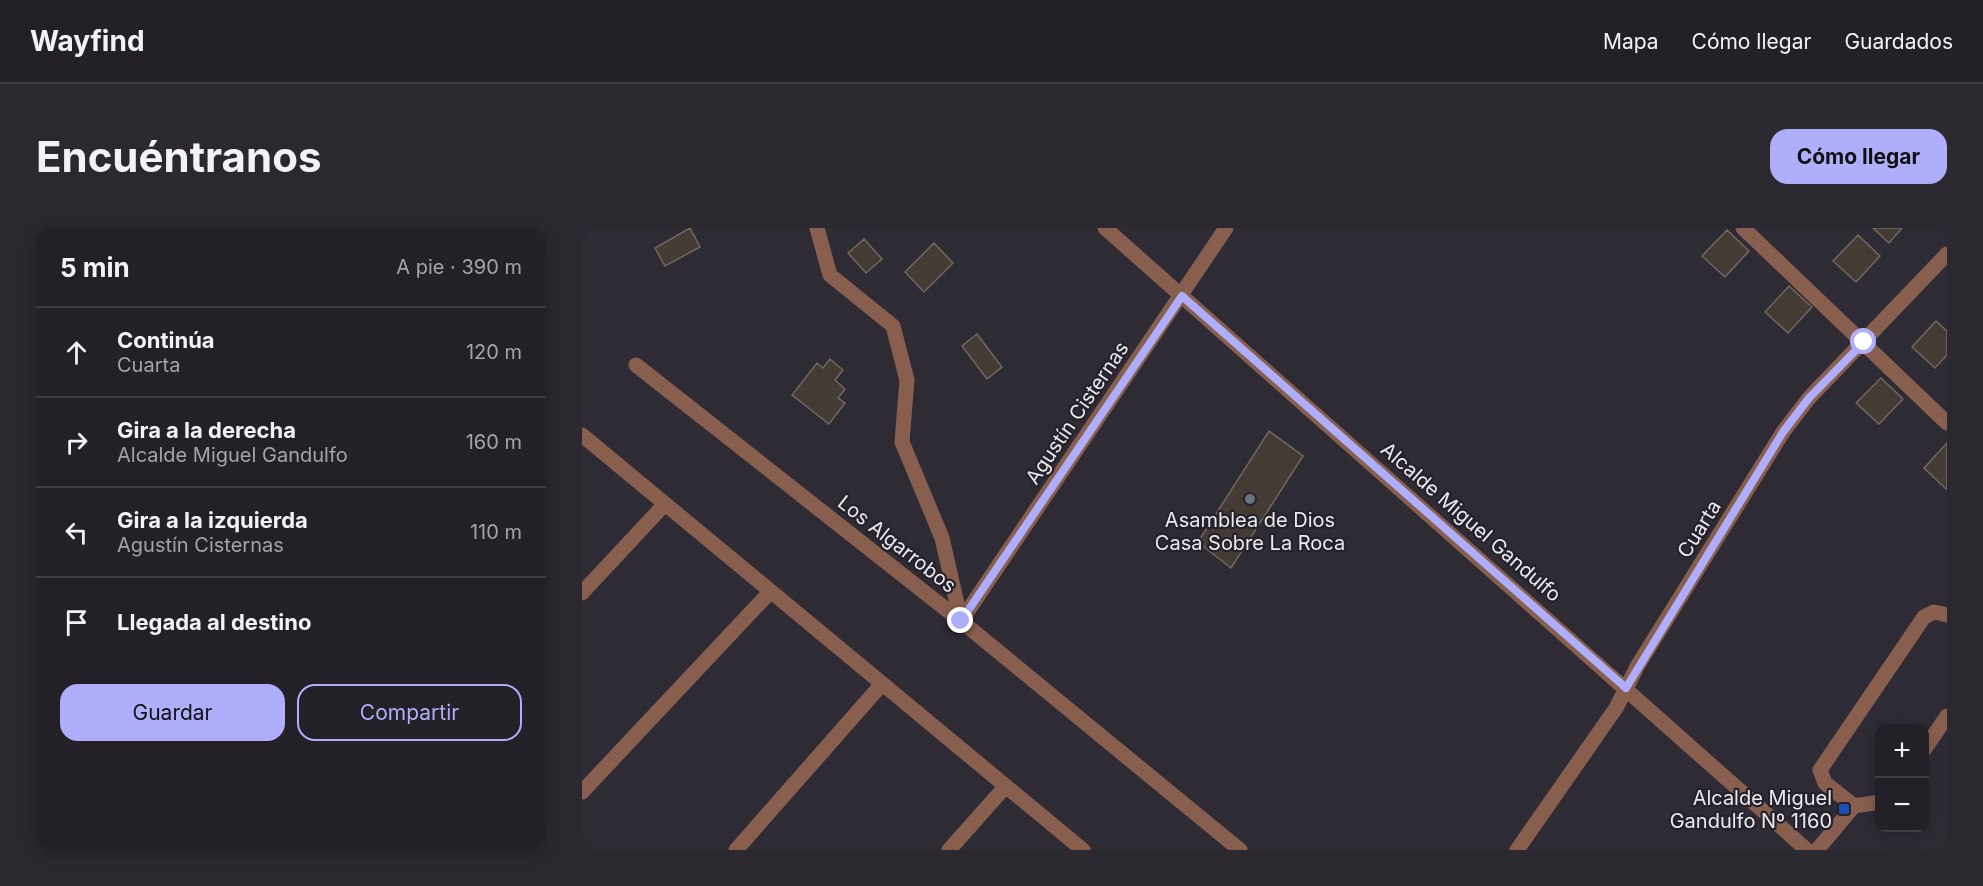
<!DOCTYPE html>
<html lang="es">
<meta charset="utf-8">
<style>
:root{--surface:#232028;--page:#2b2830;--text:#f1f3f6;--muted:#a3a3a8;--line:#403e45;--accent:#aeaefb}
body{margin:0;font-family:Inter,sans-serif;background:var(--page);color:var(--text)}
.controls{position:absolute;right:18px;bottom:18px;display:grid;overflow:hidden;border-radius:12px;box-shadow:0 3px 15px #0003}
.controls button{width:54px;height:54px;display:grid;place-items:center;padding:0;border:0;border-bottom:2px solid var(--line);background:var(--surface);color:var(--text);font:30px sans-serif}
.stop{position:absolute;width:18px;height:18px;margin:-14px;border:4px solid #aeaefb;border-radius:50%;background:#fff}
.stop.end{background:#aeaefb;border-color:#fff;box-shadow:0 2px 6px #0008}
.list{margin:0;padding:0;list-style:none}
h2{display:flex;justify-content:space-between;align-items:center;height:78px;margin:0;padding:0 24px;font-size:26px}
h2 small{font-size:20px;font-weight:400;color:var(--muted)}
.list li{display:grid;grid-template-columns:39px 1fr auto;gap:18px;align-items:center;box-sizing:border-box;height:90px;padding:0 24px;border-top:2px solid var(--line)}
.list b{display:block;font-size:22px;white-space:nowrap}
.list p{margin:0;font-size:20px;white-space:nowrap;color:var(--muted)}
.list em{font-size:20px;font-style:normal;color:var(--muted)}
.actions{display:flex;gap:12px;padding:18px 24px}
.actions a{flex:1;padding:14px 0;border:2px solid var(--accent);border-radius:18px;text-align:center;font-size:21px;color:var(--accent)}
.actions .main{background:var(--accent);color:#111}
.icon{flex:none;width:33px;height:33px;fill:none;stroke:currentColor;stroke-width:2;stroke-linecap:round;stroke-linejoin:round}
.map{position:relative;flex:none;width:1365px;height:622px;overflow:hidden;border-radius:18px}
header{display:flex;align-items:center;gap:36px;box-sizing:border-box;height:84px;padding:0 30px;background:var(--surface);border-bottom:2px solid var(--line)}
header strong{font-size:28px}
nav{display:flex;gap:33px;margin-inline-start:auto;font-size:21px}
.intro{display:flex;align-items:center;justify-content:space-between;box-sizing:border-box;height:144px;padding:0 36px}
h1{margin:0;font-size:42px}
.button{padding:15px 27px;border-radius:18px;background:var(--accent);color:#111;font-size:21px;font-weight:700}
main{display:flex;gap:36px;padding:0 36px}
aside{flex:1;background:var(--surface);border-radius:18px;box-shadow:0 3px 15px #0003}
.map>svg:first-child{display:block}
</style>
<header>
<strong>Wayfind</strong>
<nav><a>Mapa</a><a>Cómo llegar</a><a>Guardados</a></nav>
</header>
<div class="intro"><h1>Encuéntranos</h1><a class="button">Cómo llegar</a></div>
<main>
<aside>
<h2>5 min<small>A pie · 390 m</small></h2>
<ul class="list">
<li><svg class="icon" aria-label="ahead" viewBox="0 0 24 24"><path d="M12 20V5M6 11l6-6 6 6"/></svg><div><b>Continúa</b><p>Cuarta</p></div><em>120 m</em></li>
<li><svg class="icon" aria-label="right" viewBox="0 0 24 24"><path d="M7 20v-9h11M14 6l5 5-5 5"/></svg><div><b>Gira a la derecha</b><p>Alcalde Miguel Gandulfo</p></div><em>160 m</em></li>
<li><svg class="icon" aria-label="left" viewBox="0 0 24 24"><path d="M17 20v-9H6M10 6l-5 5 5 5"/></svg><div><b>Gira a la izquierda</b><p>Agustín Cisternas</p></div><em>110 m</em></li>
<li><svg class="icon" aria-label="arrive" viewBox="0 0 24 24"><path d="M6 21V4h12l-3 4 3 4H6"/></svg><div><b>Llegada al destino</b></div></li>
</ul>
<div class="actions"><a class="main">Guardar</a><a>Compartir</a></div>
</aside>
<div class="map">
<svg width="1365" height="622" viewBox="0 0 1365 622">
<rect width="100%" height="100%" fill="#2f2b35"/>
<path fill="#443b34" stroke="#72685f" stroke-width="1.5" d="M 108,0 L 118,19 L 83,38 L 73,20 Z
M 1291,0 L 1320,0 L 1307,15 Z
M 1145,2 L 1167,23 L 1143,49 L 1120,28 Z
M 1276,7 L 1298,28 L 1274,54 L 1251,33 Z
M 282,11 L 300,31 L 284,45 L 266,25 Z
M 352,15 L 371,35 L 342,64 L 323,44 Z
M 1207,58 L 1230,79 L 1206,105 L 1183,84 Z
M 1354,93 L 1365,103 L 1365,127 L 1353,140 L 1330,119 Z
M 395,106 L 420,139 L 405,151 L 380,118 Z
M 248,131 L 261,142 L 253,152 L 263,161 L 256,170 L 263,175 L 247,196 L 210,167 L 235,135 L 241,140 Z
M 1299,150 L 1321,171 L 1297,196 L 1274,175 Z
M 687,203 L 721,228 L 649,340 L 616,314 Z
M 1365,215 L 1365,260 L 1364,261 L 1342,240 Z"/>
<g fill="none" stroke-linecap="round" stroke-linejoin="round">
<path stroke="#885f4e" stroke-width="15" d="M 235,0 L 248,47 L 311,98 L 325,152 L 320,214 L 360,310 L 379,393
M 523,0 L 1225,622
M 1161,0 L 1365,195
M 54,137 L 379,393 L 658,622
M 0,207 L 501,622
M 0,365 L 83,276
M 379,393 L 644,0
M 1342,522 L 1365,488
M 0,564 L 188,364
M 1272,578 L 1243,555 L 1238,542 L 1342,389 L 1352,384 L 1365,387
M 154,622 L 300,456
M 367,622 L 423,559
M 935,622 L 1034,480 L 1056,437 L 1201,204 L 1227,170 L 1365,26
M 1235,622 L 1272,578 L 1298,574"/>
</g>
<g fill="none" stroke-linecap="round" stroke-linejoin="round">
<path stroke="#aeaefb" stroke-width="8" d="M 379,393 L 600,68 L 1044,460 L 1201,204 L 1227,170 L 1282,114"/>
</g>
<circle fill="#6b7280" stroke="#25222b" stroke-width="2" cx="668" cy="271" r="6"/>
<rect fill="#1a4fb4" stroke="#25222b" stroke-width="2" x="1256" y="575" width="12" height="12" rx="3"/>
<g text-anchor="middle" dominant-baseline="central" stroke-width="4.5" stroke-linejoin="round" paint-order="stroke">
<g font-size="20" fill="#ebe9ef" stroke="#25222b">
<text transform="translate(495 185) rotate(-56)">Agustín Cisternas</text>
<text transform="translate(889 294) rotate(41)">Alcalde Miguel Gandulfo</text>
<text transform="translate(1117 301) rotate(-58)">Cuarta</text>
<text transform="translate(315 316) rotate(38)">Los Algarrobos</text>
</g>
<g font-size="20" fill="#ebe9ef" stroke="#25222b">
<text x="668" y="292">Asamblea de Dios<tspan x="668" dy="23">Casa Sobre La Roca</tspan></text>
<text x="1250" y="570" text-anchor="end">Alcalde Miguel<tspan x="1250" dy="23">Gandulfo Nº 1160</tspan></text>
</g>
</g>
</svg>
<div class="controls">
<button>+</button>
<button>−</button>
</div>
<div class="stop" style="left:1282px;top:114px"></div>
<div class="stop end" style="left:379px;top:393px"></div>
</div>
</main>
